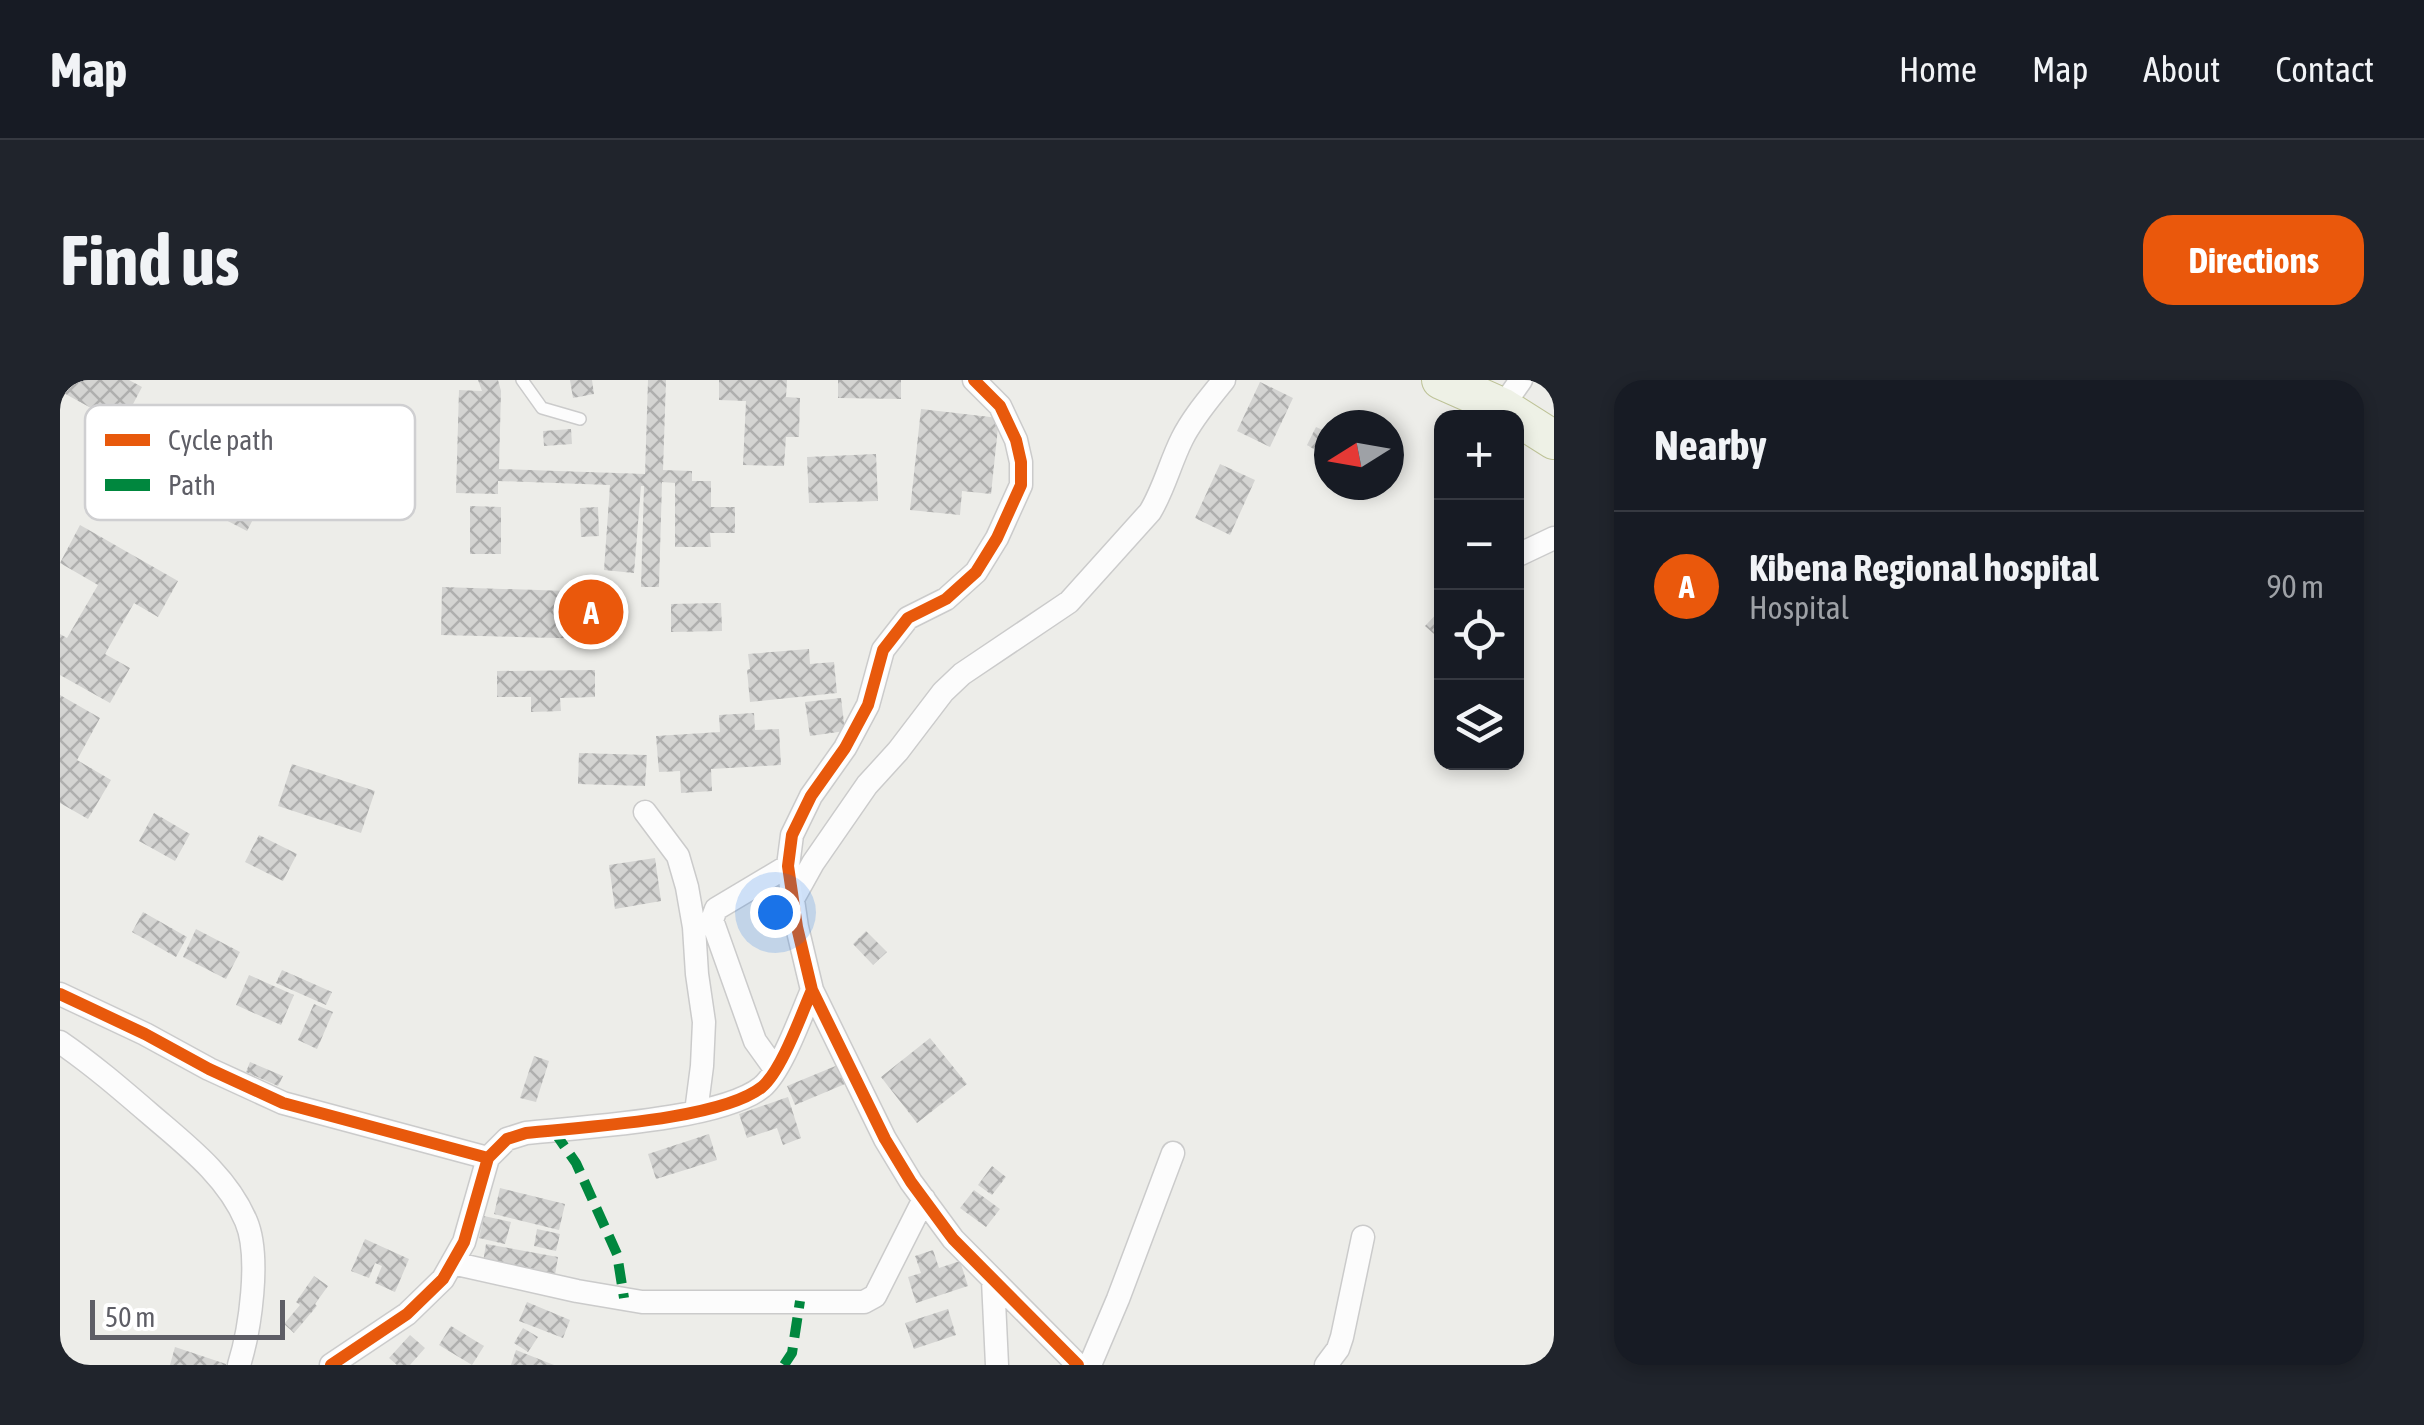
<!DOCTYPE html>
<meta charset="utf-8">
<style>
:root{--surface:#171b24;--page:#20242c;--text:#f1f3f6;--muted:#9ea1a6;--line:#363941;--accent:#ea580c}
body{margin:0;font-family:"Asap Condensed",sans-serif;background:var(--page);color:var(--text)}
.controls{position:absolute;right:30px;top:30px;display:grid;overflow:hidden;border-radius:20px;box-shadow:0 5px 15px #0003}
.controls button{width:90px;height:90px;display:grid;place-items:center;padding:0;border:0;border-bottom:2px solid var(--line);background:var(--surface);color:var(--text);font:50px sans-serif}
.compass{position:absolute;left:1254px;top:30px;width:90px;height:90px;border-radius:50%;background:var(--surface);box-shadow:0 5px 15px #0003;rotate:259deg}
.scale{position:absolute;left:30px;bottom:25px;width:195px;box-sizing:border-box;padding-left:10px;border:5px solid #5e5e66;border-top:0;font-size:28px;line-height:35px;white-space:nowrap;color:#5e5e66;-webkit-text-stroke:8px #fff;paint-order:stroke}
.you{position:absolute;left:715px;top:532px;width:35px;height:35px;margin:-25px;border:8px solid #fff;border-radius:50%;background:#1a73e8;box-shadow:0 0 0 15px #1a73e833}
.badge{display:grid;place-items:center;width:65px;height:65px;border-radius:50%;background:var(--accent);color:#fff;font-size:32px;font-weight:700}
.pin{position:absolute;translate:-50% -50%;border:5px solid #fff;box-shadow:0 2px 10px #0006}
.list{margin:0;padding:0;list-style:none}
h2{display:flex;justify-content:space-between;align-items:center;height:130px;margin:0;padding:0 40px;font-size:42px}
h2 small{font-size:32px;font-weight:400;color:var(--muted)}
.list li{display:grid;grid-template-columns:65px 1fr auto;gap:30px;align-items:center;box-sizing:border-box;height:150px;padding:0 40px;border-top:2px solid var(--line)}
.list b{display:block;font-size:38px;white-space:nowrap}
.list p{margin:0;font-size:32px;white-space:nowrap;color:var(--muted)}
.list em{font-size:32px;font-style:normal;color:var(--muted)}
.icon{flex:none;width:55px;height:55px;fill:none;stroke:currentColor;stroke-width:2;stroke-linecap:round;stroke-linejoin:round}
.map{position:relative;flex:none;width:1494px;height:985px;overflow:hidden;border-radius:30px}
header{display:flex;align-items:center;gap:60px;box-sizing:border-box;height:140px;padding:0 50px;background:var(--surface);border-bottom:2px solid var(--line)}
header strong{font-size:48px}
nav{display:flex;gap:55px;margin-inline-start:auto;font-size:35px}
.intro{display:flex;align-items:center;justify-content:space-between;box-sizing:border-box;height:240px;padding:0 60px}
h1{margin:0;font-size:70px}
.button{padding:25px 45px;border-radius:30px;background:var(--accent);color:#fff;font-size:35px;font-weight:700}
main{display:flex;gap:60px;padding:0 60px}
aside{flex:1;background:var(--surface);border-radius:30px;box-shadow:0 5px 15px #0003}
.map>svg:first-child{display:block}
</style>
<header>
<strong>Map</strong>
<nav><a>Home</a><a>Map</a><a>About</a><a>Contact</a></nav>
</header>
<div class="intro"><h1>Find us</h1><a class="button">Directions</a></div>
<main>
<div class="map">
<svg width="1494" height="985" viewBox="0 0 1494 985">
<defs>
<pattern id="building-cross-hatch" width="8" height="8" patternUnits="userSpaceOnUse" patternTransform="scale(2.5)"><rect width="8" height="8" fill="#d4d4d2"/><path d="M0 0l8 8M0 8l8-8" fill="none" stroke="#afafae"/></pattern>
</defs>
<rect width="100%" height="100%" fill="#edede9"/>
<path fill="url(#building-cross-hatch)" d="M 0,0 L 69,0 L 82,7 L 62,45 L 0,11 Z
M 418,0 L 438,0 L 441,11 L 439,89 L 585,94 L 588,0 L 606,0 L 603,90 L 632,91 L 632,101 L 651,101 L 651,127 L 675,127 L 675,153 L 650,153 L 651,167 L 615,167 L 615,103 L 602,102 L 599,207 L 581,207 L 584,106 L 581,106 L 574,193 L 544,190 L 550,105 L 438,101 L 438,114 L 396,113 L 399,10 L 422,11 Z
M 510,0 L 532,0 L 534,14 L 513,18 Z
M 659,0 L 727,0 L 726,17 L 740,18 L 739,57 L 726,57 L 724,86 L 683,85 L 686,21 L 659,20 Z
M 778,0 L 841,0 L 841,19 L 778,18 Z
M 1200,2 L 1233,18 L 1210,67 L 1177,51 Z
M 861,29 L 939,38 L 931,114 L 902,111 L 900,135 L 850,130 Z
M 1256,47 L 1267,52 L 1257,71 L 1247,65 Z
M 511,49 L 512,64 L 484,66 L 483,51 Z
M 93,57 L 205,116 L 187,151 L 75,93 Z
M 816,74 L 818,121 L 749,123 L 747,77 Z
M 1160,84 L 1195,100 L 1170,155 L 1135,138 Z
M 410,126 L 441,127 L 441,174 L 410,174 Z
M 538,127 L 539,156 L 521,157 L 520,128 Z
M 20,145 L 118,201 L 98,237 L 74,223 L 45,274 L 70,288 L 50,323 L 0,295 L 0,254 L 7,258 L 38,205 L 0,183 Z
M 382,207 L 538,212 L 537,259 L 381,255 Z
M 661,223 L 662,251 L 611,252 L 611,224 Z
M 1382,228 L 1382,261 L 1365,246 Z
M 749,269 L 750,284 L 774,282 L 777,313 L 690,322 L 687,290 L 690,289 L 688,274 Z
M 535,290 L 535,317 L 500,318 L 501,331 L 471,332 L 471,317 L 437,317 L 437,291 Z
M 0,315 L 40,338 L 17,380 L 51,400 L 28,439 L 0,423 Z
M 781,318 L 785,351 L 750,356 L 745,322 Z
M 694,333 L 695,350 L 719,349 L 721,385 L 651,389 L 652,411 L 621,413 L 620,391 L 599,392 L 596,356 L 660,352 L 659,335 Z
M 519,373 L 587,375 L 585,406 L 518,404 Z
M 232,384 L 315,411 L 301,453 L 218,426 Z
M 94,433 L 130,454 L 115,481 L 79,461 Z
M 199,455 L 237,474 L 223,501 L 185,482 Z
M 595,478 L 601,521 L 555,529 L 549,485 Z
M 83,532 L 127,557 L 116,577 L 72,552 Z
M 136,549 L 180,572 L 166,599 L 123,577 Z
M 806,551 L 827,572 L 813,585 L 793,564 Z
M 222,590 L 272,612 L 266,625 L 216,603 Z
M 189,595 L 234,615 L 221,645 L 176,625 Z
M 254,624 L 273,632 L 257,669 L 238,660 Z
M 870,658 L 907,704 L 857,743 L 821,697 Z
M 474,676 L 489,681 L 476,722 L 460,718 Z
M 190,682 L 223,696 L 218,706 L 186,692 Z
M 778,685 L 785,704 L 735,725 L 727,706 Z
M 728,717 L 741,758 L 723,765 L 717,748 L 687,758 L 679,734 Z
M 649,754 L 657,780 L 596,799 L 588,774 Z
M 932,786 L 946,797 L 932,815 L 918,805 Z
M 440,808 L 505,824 L 499,850 L 434,834 Z
M 914,810 L 940,829 L 926,847 L 900,828 Z
M 424,836 L 451,842 L 445,864 L 419,858 Z
M 477,849 L 500,854 L 496,871 L 474,866 Z
M 305,859 L 349,879 L 335,912 L 315,903 L 322,886 L 315,883 L 309,898 L 291,891 Z
M 426,864 L 498,877 L 495,895 L 423,882 Z
M 873,870 L 879,888 L 900,881 L 908,906 L 856,923 L 848,897 L 861,893 L 855,876 Z
M 254,896 L 268,906 L 255,924 L 257,926 L 234,953 L 224,944 L 240,925 L 236,922 Z
M 467,922 L 510,940 L 503,958 L 459,941 Z
M 888,929 L 896,955 L 854,969 L 845,943 Z
M 391,946 L 424,966 L 412,985 L 379,965 Z
M 463,948 L 478,957 L 468,972 L 454,963 Z
M 350,955 L 365,968 L 350,985 L 337,985 L 329,978 Z
M 115,967 L 166,984 L 166,985 L 110,985 Z
M 456,970 L 494,985 L 451,985 Z"/>
<g fill="none" stroke-linecap="round" stroke-linejoin="round">
<g stroke="#cbcbcb" stroke-width="14">
<path id="service" d="M 462,0 L 482,28 L 520,39"/>
</g>
<g stroke="#cbcbcb" stroke-width="25">
<path id="minor" d="M 914,0 L 940,26 L 956,60 L 961,82 L 961,105 L 937,158 L 916,192 L 886,219 L 848,238 L 823,270 L 808,325 L 785,368 L 751,416 L 732,455 L 728,486 L 737,547 L 752,610 L 825,759 L 851,802 L 893,859 L 1018,985
M 1442,27 L 1461,0
M 1456,176 L 1494,158
M 585,432 L 618,476 L 627,507 L 634,547 L 637,594 L 644,642 L 642,686 L 636,732
M 733,519 L 753,483 L 807,405 L 838,371 L 883,312 L 902,294 L 1009,222 L 1090,132 C 1104,109 1110,83 1122,59 C 1133,37 1149,19 1164,0
M 0,614 L 85,654 L 149,689 L 223,723 L 428,778
M 0,662 C 32,684 61,709 90,734 C 126,765 167,796 186,841 C 201,876 190,950 179,985
M 715,689 L 695,661 L 652,540 L 656,529 L 728,486
M 392,883 L 517,911 L 582,922 L 804,922 L 815,916 L 864,819
M 933,900 L 937,985
M 271,985 L 347,934 L 383,899 L 404,862 L 428,778 L 447,759 L 466,753 C 521,747 661,740 702,707 C 722,690 741,635 752,610
M 1030,985 L 1058,919 L 1113,773
M 1266,985 L 1278,969 L 1282,957 L 1303,857"/>
</g>
<g stroke="#bec398" stroke-width="40">
<path id="trunk" d="M 1381,0 L 1442,27 L 1494,60"/>
</g>
<use href="#service" stroke="#fcfcfc" stroke-width="11"/>
<use href="#minor" stroke="#fcfcfc" stroke-width="22"/>
<use href="#trunk" stroke="#eef1e6" stroke-width="38"/>
<path stroke="#00873e" stroke-width="10" stroke-dasharray="20 10" stroke-linecap="butt" d="M 493,750 L 516,783 L 557,874 L 564,918
M 724,985 L 732,973 L 740,921"/>
<g stroke="#fff" stroke-width="19">
<path id="cycleway" d="M 914,0 L 940,26 L 956,60 L 961,82 L 961,105 L 937,158 L 916,192 L 886,219 L 848,238 L 823,270 L 808,325 L 785,368 L 751,416 L 732,455 L 728,486 L 737,547 L 752,610 L 825,759 L 851,802 L 893,859 L 1018,985
M 0,614 L 85,654 L 149,689 L 223,723 L 428,778
M 271,985 L 347,934 L 383,899 L 404,862 L 428,778 L 447,759 L 466,753 C 521,747 661,740 702,707 C 722,690 741,635 752,610"/>
</g>
<use href="#cycleway" stroke="#e8590c" stroke-width="12"/>
</g>
<rect x="25" y="25" width="330" height="115" rx="15" fill="#fff" stroke="#cfcfd1" stroke-width="2.5"/>
<rect x="45" y="54" width="45" height="12" fill="#e8590c"/>
<rect x="45" y="99" width="45" height="12" fill="#00873e"/>
<g font-size="28" fill="#5e5e66">
<text x="108" y="70">Cycle path</text>
<text x="108" y="115">Path</text>
</g>
</svg>
<div class="controls">
<button>+</button>
<button>−</button>
<button><svg class="icon" aria-label="locate" viewBox="0 0 24 24"><circle cx="12" cy="12" r="6"/><path d="M12 2v4M12 18v4M2 12h4M18 12h4"/></svg></button>
<button><svg class="icon" aria-label="layers" viewBox="0 0 24 24"><path d="M12 4l9 5-9 5-9-5zM3 14l9 5 9-5"/></svg></button>
</div>
<svg class="compass" viewBox="-18 -18 36 36"><path d="M0-13l5 13h-10z" fill="#e53935"/><path d="M0 13l5-13h-10z" fill="#9ea1a6"/></svg>
<div class="scale">50 m</div>
<div class="you"></div>
<div class="pin badge" style="left:531px;top:232px">A</div>
</div>
<aside>
<h2>Nearby<small></small></h2>
<ul class="list">
<li><span class="badge">A</span><div><b>Kibena Regional hospital</b><p>Hospital</p></div><em>90 m</em></li>
</ul>
</aside>
</main>
